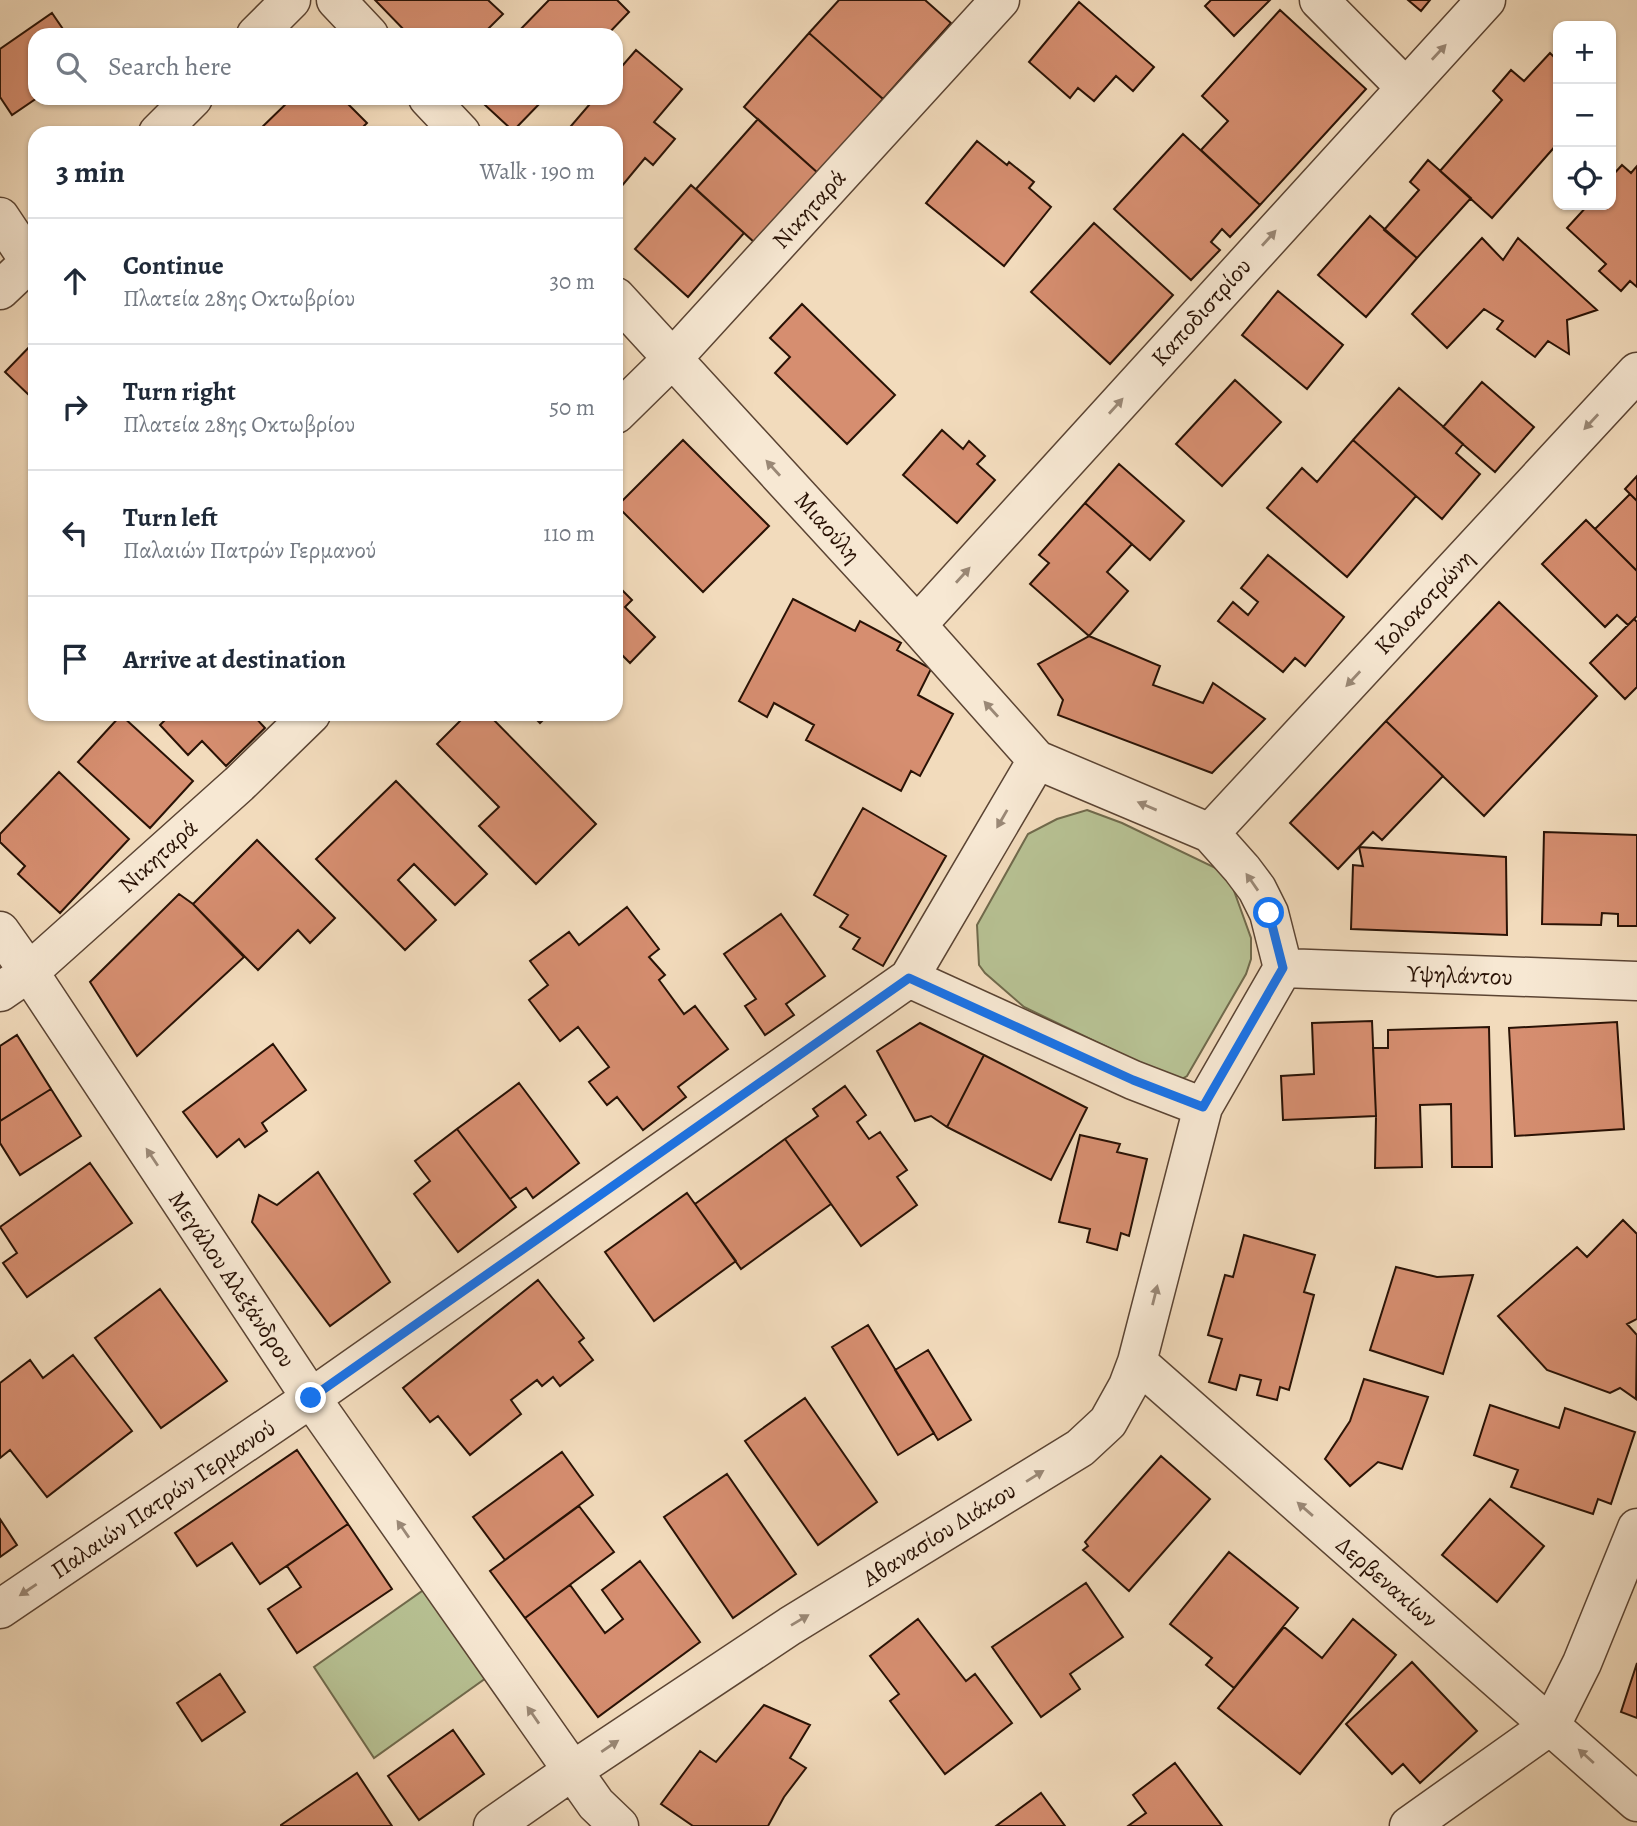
<!DOCTYPE html>
<meta charset="utf-8">
<style>
:root{--surface:#fff;--page:#f2f2f3;--text:#1f2937;--muted:#747a83;--line:#e0e1e3}
body{margin:0;font-family:Alegreya,serif;background:var(--page);color:var(--text)}
.controls{position:absolute;right:21px;top:21px;display:grid;overflow:hidden;border-radius:14px;box-shadow:0 2px 5px #0004}
.controls button{width:63px;height:63px;display:grid;place-items:center;padding:0;border:0;border-bottom:2px solid var(--line);background:var(--surface);color:var(--text);font:35px sans-serif}
.stop{position:absolute;width:21px;height:21px;margin:-16px;border:5px solid #1a73e8;border-radius:50%;background:#fff}
.stop.end{background:#1a73e8;border-color:#fff;box-shadow:0 2px 7px #0008}
.list{margin:0;padding:0;list-style:none}
h2{display:flex;justify-content:space-between;align-items:center;height:91px;margin:0;padding:0 28px;font-size:30px}
h2 small{font-size:23px;font-weight:400;color:var(--muted)}
.list li{display:grid;grid-template-columns:46px 1fr auto;gap:21px;align-items:center;box-sizing:border-box;height:126px;padding:0 28px;border-top:2px solid var(--line)}
.list b{display:block;font-size:26px;white-space:nowrap}
.list p{margin:0;font-size:23px;white-space:nowrap;color:var(--muted)}
.list em{font-size:23px;font-style:normal;color:var(--muted)}
.icon{flex:none;width:38px;height:38px;fill:none;stroke:currentColor;stroke-width:2;stroke-linecap:round;stroke-linejoin:round}
.map{position:relative;flex:none;width:1637px;height:1826px;overflow:hidden}
.search{position:absolute;background:var(--surface);box-shadow:0 2px 5px #0004;left:28px;top:28px;width:595px;height:77px;display:flex;align-items:center;gap:18px;box-sizing:border-box;padding:0 24px;border-radius:21px;color:var(--muted);font-size:26px}
.panel{position:absolute;background:var(--surface);box-shadow:0 2px 5px #0004;left:28px;top:126px;width:595px;height:595px;border-radius:21px}
.map>svg:first-child{display:block}
</style>
<div class="map">
<svg width="1637" height="1826" viewBox="0 0 1637 1826">
<rect width="100%" height="100%" fill="#f2dbbc"/>
<filter id="stains"><feTurbulence type="fractalNoise" baseFrequency=".00286" numOctaves="4"/><feColorMatrix values="0 0 0 0 .2 0 0 0 0 .09 0 0 0 0 .02 0 0 0 .5 -.17"/></filter>
<radialGradient id="worn" r=".72"><stop offset=".6" stop-color="#630" stop-opacity="0"/><stop offset="1" stop-color="#630" stop-opacity=".3"/></radialGradient>
<path fill="#b7c193" stroke="#706a4c" stroke-width="2" d="M 1087,810 L 1122,823 L 1224,872 L 1229,877 L 1251,938 L 1251,959 L 1246,974 L 1187,1076 L 1180,1080 L 1163,1074 L 1024,1007 L 985,973 L 979,965 L 977,925 L 1028,834 L 1057,819 Z
M 425,1589 L 486,1678 L 374,1758 L 314,1667 Z"/>
<path fill="#d68e70" stroke="#291205" stroke-width="2" d="M 375,0 L 488,0 L 503,14 L 482,35 L 409,35 Z
M 549,0 L 617,0 L 629,12 L 607,35 L 515,35 Z
M 839,0 L 925,0 L 951,23 L 883,99 L 809,33 Z
M 1211,0 L 1270,0 L 1234,36 L 1205,6 Z
M 1408,0 L 1430,0 L 1421,11 Z
M 1079,2 L 1154,67 L 1133,91 L 1116,76 L 1094,101 L 1078,88 L 1070,98 L 1029,62 Z
M 1280,10 L 1366,89 L 1260,205 L 1201,150 L 1228,121 L 1202,96 Z
M 52,13 L 67,35 L 35,35 L 35,98 L 37,98 L 12,115 L 0,97 L 0,49 Z
M 809,33 L 883,99 L 818,173 L 744,107 Z
M 636,50 L 682,89 L 654,122 L 675,139 L 653,165 L 645,158 L 616,193 L 616,133 L 565,133 L 595,98 L 616,98 L 616,73 Z
M 1550,53 L 1558,61 L 1558,143 L 1492,218 L 1440,171 L 1502,100 L 1493,91 L 1511,70 L 1524,81 Z
M 292,98 L 342,98 L 367,123 L 357,133 L 256,133 Z
M 492,98 L 545,98 L 513,131 L 485,105 Z
M 758,119 L 818,173 L 755,243 L 696,189 Z
M 1183,134 L 1260,205 L 1230,237 L 1222,229 L 1211,242 L 1220,250 L 1191,280 L 1114,209 Z
M 977,141 L 1007,165 L 1009,162 L 1034,182 L 1029,188 L 1051,207 L 1004,266 L 926,203 Z
M 1428,160 L 1471,198 L 1417,258 L 1384,230 L 1419,190 L 1410,182 Z
M 1622,165 L 1631,173 L 1637,166 L 1637,287 L 1630,281 L 1621,291 L 1599,271 L 1606,264 L 1567,228 L 1588,205 L 1611,205 L 1611,195 L 1614,191 L 1611,187 L 1611,177 Z
M 691,185 L 744,233 L 688,297 L 635,249 Z
M 1370,216 L 1417,258 L 1366,317 L 1318,275 Z
M 1094,223 L 1173,295 L 1110,364 L 1031,292 Z
M 1482,238 L 1503,260 L 1518,238 L 1597,310 L 1567,320 L 1569,354 L 1548,341 L 1535,357 L 1497,329 L 1503,321 L 1484,309 L 1447,348 L 1412,314 Z
M 1278,291 L 1343,345 L 1307,389 L 1242,335 Z
M 802,304 L 895,395 L 847,444 L 775,373 L 790,357 L 770,338 Z
M 35,341 L 35,401 L 5,372 Z
M 1235,380 L 1281,422 L 1222,486 L 1176,444 Z
M 1482,382 L 1534,427 L 1495,472 L 1443,427 Z
M 1399,388 L 1463,444 L 1456,453 L 1480,474 L 1442,519 L 1353,440 Z
M 942,430 L 963,449 L 969,441 L 985,456 L 977,464 L 995,480 L 957,523 L 903,475 Z
M 683,440 L 769,526 L 703,592 L 617,506 Z
M 1353,440 L 1416,496 L 1347,577 L 1267,508 L 1302,468 L 1317,482 Z
M 1119,464 L 1184,521 L 1150,560 L 1085,503 Z
M 1637,476 L 1637,501 L 1625,489 Z
M 1630,494 L 1637,501 L 1637,571 L 1595,529 Z
M 1085,503 L 1132,544 L 1107,572 L 1128,591 L 1089,636 L 1030,584 L 1049,563 L 1039,555 Z
M 1586,520 L 1637,571 L 1637,616 L 1628,625 L 1617,615 L 1605,627 L 1542,564 Z
M 1268,555 L 1344,617 L 1305,666 L 1295,658 L 1283,672 L 1218,621 L 1233,602 L 1248,615 L 1258,602 L 1241,588 Z
M 616,584 L 632,600 L 625,607 L 655,637 L 630,663 L 622,655 L 616,661 Z
M 793,599 L 855,631 L 860,621 L 901,643 L 897,650 L 931,669 L 918,695 L 953,714 L 920,776 L 911,771 L 901,791 L 806,740 L 814,725 L 774,703 L 767,717 L 739,701 Z
M 1499,602 L 1597,696 L 1484,816 L 1386,721 Z
M 1634,619 L 1637,622 L 1637,687 L 1625,699 L 1590,663 Z
M 1089,636 L 1160,666 L 1153,685 L 1203,703 L 1213,683 L 1265,719 L 1212,773 L 1058,715 L 1063,700 L 1038,664 Z
M 171,714 L 252,714 L 265,728 L 226,766 L 202,741 L 188,755 L 160,725 Z
M 467,714 L 488,714 L 596,824 L 536,884 L 479,826 L 499,807 L 437,744 Z
M 531,714 L 549,714 L 540,723 Z
M 121,715 L 193,781 L 150,828 L 78,762 Z
M 1386,721 L 1443,776 L 1382,840 L 1373,832 L 1338,869 L 1290,823 Z
M 59,772 L 129,839 L 60,913 L 18,874 L 25,866 L 0,842 L 0,834 Z
M 396,781 L 487,874 L 455,905 L 414,864 L 398,880 L 436,920 L 405,950 L 316,859 Z
M 863,808 L 946,856 L 883,966 L 853,949 L 860,938 L 840,927 L 848,915 L 814,895 Z
M 1544,832 L 1637,835 L 1637,926 L 1618,926 L 1618,914 L 1602,913 L 1601,925 L 1542,924 Z
M 257,840 L 335,918 L 310,943 L 298,930 L 258,970 L 193,904 Z
M 1359,847 L 1506,857 L 1507,935 L 1351,929 L 1353,865 L 1363,866 Z
M 179,894 L 193,904 L 244,957 L 137,1056 L 90,982 Z
M 627,907 L 659,949 L 649,957 L 665,975 L 659,980 L 684,1014 L 695,1006 L 728,1049 L 678,1087 L 686,1097 L 643,1130 L 617,1097 L 607,1105 L 589,1082 L 609,1067 L 578,1027 L 560,1041 L 529,1000 L 548,985 L 530,961 L 569,932 L 579,945 Z
M 781,914 L 825,976 L 786,1004 L 794,1015 L 765,1035 L 745,1006 L 756,999 L 724,954 Z
M 1372,1021 L 1376,1116 L 1283,1120 L 1281,1076 L 1314,1074 L 1312,1023 Z
M 1617,1022 L 1624,1129 L 1515,1136 L 1509,1028 Z
M 920,1023 L 984,1055 L 947,1127 L 931,1116 L 915,1121 L 877,1051 Z
M 1489,1027 L 1492,1167 L 1452,1167 L 1451,1104 L 1420,1105 L 1422,1167 L 1375,1168 L 1376,1116 L 1373,1048 L 1388,1048 L 1388,1030 Z
M 17,1035 L 51,1089 L 0,1121 L 0,1046 Z
M 273,1044 L 306,1090 L 262,1123 L 267,1131 L 245,1147 L 239,1139 L 217,1157 L 183,1112 Z
M 984,1055 L 1087,1108 L 1051,1180 L 947,1127 Z
M 519,1083 L 579,1163 L 533,1198 L 526,1188 L 510,1199 L 457,1129 Z
M 845,1086 L 866,1115 L 857,1122 L 869,1139 L 880,1132 L 907,1170 L 897,1177 L 917,1205 L 861,1246 L 785,1139 L 818,1116 L 813,1109 Z
M 51,1089 L 81,1136 L 20,1175 L 0,1143 L 0,1121 Z
M 457,1129 L 516,1207 L 458,1252 L 414,1194 L 430,1181 L 415,1161 Z
M 1080,1135 L 1120,1144 L 1117,1152 L 1147,1159 L 1129,1236 L 1121,1233 L 1117,1250 L 1087,1242 L 1090,1229 L 1059,1222 Z
M 785,1139 L 831,1204 L 741,1269 L 695,1204 Z
M 90,1163 L 132,1223 L 27,1297 L 3,1263 L 17,1253 L 0,1227 Z
M 318,1172 L 390,1282 L 330,1326 L 252,1222 L 259,1195 L 277,1205 Z
M 687,1193 L 736,1261 L 654,1321 L 605,1252 Z
M 1623,1220 L 1637,1234 L 1637,1319 L 1627,1324 L 1637,1335 L 1636,1399 L 1620,1388 L 1610,1393 L 1547,1370 L 1498,1316 L 1577,1247 L 1587,1257 Z
M 1244,1235 L 1315,1255 L 1304,1292 L 1314,1295 L 1289,1390 L 1280,1387 L 1277,1400 L 1257,1395 L 1261,1380 L 1240,1375 L 1236,1390 L 1209,1382 L 1222,1339 L 1208,1335 L 1225,1275 L 1233,1277 Z
M 1396,1267 L 1437,1277 L 1473,1275 L 1443,1374 L 1370,1350 Z
M 538,1280 L 584,1338 L 579,1342 L 593,1360 L 560,1386 L 553,1377 L 542,1386 L 537,1380 L 511,1400 L 521,1414 L 470,1455 L 438,1416 L 430,1422 L 403,1388 Z
M 160,1289 L 227,1381 L 161,1428 L 95,1338 Z
M 868,1325 L 934,1433 L 898,1455 L 832,1347 Z
M 928,1350 L 971,1420 L 938,1440 L 895,1370 Z
M 73,1355 L 132,1431 L 47,1497 L 10,1450 L 0,1458 L 0,1383 L 30,1360 L 43,1378 Z
M 1364,1379 L 1428,1397 L 1402,1469 L 1378,1462 L 1350,1486 L 1325,1459 L 1350,1421 Z
M 805,1398 L 877,1502 L 818,1545 L 745,1441 Z
M 1490,1405 L 1559,1428 L 1565,1408 L 1635,1432 L 1611,1504 L 1598,1499 L 1593,1514 L 1511,1487 L 1518,1470 L 1474,1455 Z
M 297,1450 L 348,1524 L 260,1584 L 232,1543 L 197,1566 L 175,1533 Z
M 562,1452 L 593,1495 L 505,1560 L 473,1517 Z
M 1161,1456 L 1210,1499 L 1129,1591 L 1083,1550 L 1088,1546 L 1085,1542 Z
M 727,1474 L 796,1574 L 733,1618 L 664,1517 Z
M 1490,1499 L 1544,1546 L 1497,1602 L 1442,1555 Z
M 579,1506 L 614,1552 L 525,1618 L 490,1571 Z
M 0,1519 L 17,1545 L 0,1557 Z
M 348,1524 L 392,1589 L 297,1653 L 268,1609 L 301,1587 L 287,1566 Z
M 1229,1552 L 1298,1608 L 1234,1688 L 1206,1665 L 1212,1658 L 1170,1624 Z
M 640,1561 L 700,1642 L 598,1717 L 525,1618 L 570,1585 L 605,1633 L 623,1619 L 602,1590 Z
M 1086,1583 L 1123,1637 L 1070,1674 L 1080,1689 L 1041,1717 L 992,1647 Z
M 918,1619 L 966,1681 L 975,1674 L 1012,1723 L 945,1774 L 890,1701 L 899,1694 L 870,1656 Z
M 1353,1619 L 1396,1655 L 1300,1774 L 1218,1708 L 1284,1627 L 1322,1658 Z
M 1412,1662 L 1477,1731 L 1420,1783 L 1403,1764 L 1392,1774 L 1346,1724 Z
M 1637,1663 L 1637,1718 L 1621,1712 Z
M 220,1674 L 245,1712 L 202,1741 L 177,1703 Z
M 764,1705 L 810,1725 L 790,1758 L 806,1768 L 784,1797 L 768,1826 L 693,1826 L 661,1804 L 700,1751 L 716,1762 Z
M 453,1730 L 484,1774 L 419,1820 L 388,1776 Z
M 1175,1763 L 1222,1826 L 1128,1826 L 1146,1813 L 1133,1795 Z
M 357,1773 L 392,1826 L 281,1826 L 281,1825 Z
M 1041,1793 L 1065,1826 L 996,1826 Z"/>
<g fill="none" stroke-linecap="round" stroke-linejoin="round">
<g stroke="#5b4433" stroke-width="41">
<path id="minor" d="M 336,0 L 369,35
M 1319,0 L 1406,88
M 256,35 L 291,0
M 428,98 L 461,133
M 158,133 L 193,98
M 0,217 L 30,262
M 0,290 L 35,257
M 616,414 L 673,358 L 1000,0
M 917,625 L 1486,0
M 1037,760 L 909,978 L 1133,1080 L 1203,1107
M 1210,833 L 1637,372
M 0,931 L 29,972 L 311,1398 L 596,1804 L 619,1826
M 1283,968 L 1637,981
M 0,992 L 29,972 L 239,784 L 311,714
M 1137,1362 L 1637,1802
M 0,1609 L 311,1398 L 909,978
M 493,1826 L 572,1771 L 790,1626 L 1080,1448 L 1108,1422 L 1128,1386 L 1137,1362 L 1203,1107 L 1283,968 L 1269,913 L 1257,889 L 1242,869 L 1210,833 L 1037,760 L 917,625 L 616,297
M 1409,1826 L 1551,1725 L 1582,1663 L 1637,1528"/>
</g>
<use href="#minor" stroke="#f7e8d3" stroke-width="38"/>
</g>
<defs><path id="oneway-solid" d="M-6-.8H1V-3.2L6.5 0L1 3.2V.8H-6Z" transform="scale(1.75)"/></defs>
<g fill="#9a8876">
<use href="#oneway-solid" transform="translate(1439 52) rotate(-47)"/>
<use href="#oneway-solid" transform="translate(1269 238) rotate(-48)"/>
<use href="#oneway-solid" transform="translate(1116 406) rotate(-48)"/>
<use href="#oneway-solid" transform="translate(1591 422) rotate(133)"/>
<use href="#oneway-solid" transform="translate(773 468) rotate(-132)"/>
<use href="#oneway-solid" transform="translate(963 575) rotate(-48)"/>
<use href="#oneway-solid" transform="translate(1353 679) rotate(133)"/>
<use href="#oneway-solid" transform="translate(991 709) rotate(-132)"/>
<use href="#oneway-solid" transform="translate(1147 806) rotate(-157)"/>
<use href="#oneway-solid" transform="translate(1002 819) rotate(120)"/>
<use href="#oneway-solid" transform="translate(1252 882) rotate(-125)"/>
<use href="#oneway-solid" transform="translate(152 1157) rotate(-124)"/>
<use href="#oneway-solid" transform="translate(1155 1295) rotate(-76)"/>
<use href="#oneway-solid" transform="translate(1035 1476) rotate(-32)"/>
<use href="#oneway-solid" transform="translate(1305 1509) rotate(-139)"/>
<use href="#oneway-solid" transform="translate(403 1529) rotate(-125)"/>
<use href="#oneway-solid" transform="translate(28 1590) rotate(146)"/>
<use href="#oneway-solid" transform="translate(800 1620) rotate(-31)"/>
<use href="#oneway-solid" transform="translate(533 1715) rotate(-125)"/>
<use href="#oneway-solid" transform="translate(610 1746) rotate(-34)"/>
<use href="#oneway-solid" transform="translate(1586 1756) rotate(-138)"/>
</g>
<g fill="none" stroke-linecap="round" stroke-linejoin="round">
<path stroke="#1a73e8" stroke-width="9" d="M 311,1398 L 909,978 L 1133,1080 L 1203,1107 L 1283,968 L 1269,913"/>
</g>
<g text-anchor="middle" dominant-baseline="central" stroke-width="5" stroke-linejoin="round" paint-order="stroke">
<g font-size="24" fill="#291205" stroke="#f7e8d3">
<text transform="translate(809 209) rotate(-48)">Νικηταρά</text>
<text transform="translate(1201 312) rotate(-48)">Καποδιστρίου</text>
<text transform="translate(828 527) rotate(48)">Μιαούλη</text>
<text transform="translate(1424 602) rotate(-47)">Κολοκοτρώνη</text>
<text transform="translate(158 856) rotate(-42)">Νικηταρά</text>
<text transform="translate(1460 975) rotate(2)">Υψηλάντου</text>
<text transform="translate(232 1279) rotate(56)">Μεγάλου Αλεξάνδρου</text>
<text transform="translate(163 1499) rotate(-34)">Παλαιών Πατρών Γερμανού</text>
<text transform="translate(939 1534) rotate(-32)">Αθανασίου Διάκου</text>
<text transform="translate(1387 1582) rotate(41)">Δερβενακίων</text>
</g>
</g>
<rect width="100%" height="100%" filter="url(#stains)"/>
<rect width="100%" height="100%" fill="url(#worn)"/>
</svg>
<div class="controls">
<button>+</button>
<button>−</button>
<button><svg class="icon" aria-label="locate" viewBox="0 0 24 24"><circle cx="12" cy="12" r="6"/><path d="M12 2v4M12 18v4M2 12h4M18 12h4"/></svg></button>
</div>
<div class="stop" style="left:1269px;top:913px"></div>
<div class="stop end" style="left:311px;top:1398px"></div>
<div class="search"><svg class="icon" aria-label="search" viewBox="0 0 24 24"><circle cx="10" cy="10" r="6"/><path d="M15 15l6 6"/></svg>Search here</div>
<section class="panel">
<h2>3 min<small>Walk · 190 m</small></h2>
<ul class="list">
<li><svg class="icon" aria-label="ahead" viewBox="0 0 24 24"><path d="M12 20V5M6 11l6-6 6 6"/></svg><div><b>Continue</b><p>Πλατεία 28ης Οκτωβρίου</p></div><em>30 m</em></li>
<li><svg class="icon" aria-label="right" viewBox="0 0 24 24"><path d="M7 20v-9h11M14 6l5 5-5 5"/></svg><div><b>Turn right</b><p>Πλατεία 28ης Οκτωβρίου</p></div><em>50 m</em></li>
<li><svg class="icon" aria-label="left" viewBox="0 0 24 24"><path d="M17 20v-9H6M10 6l-5 5 5 5"/></svg><div><b>Turn left</b><p>Παλαιών Πατρών Γερμανού</p></div><em>110 m</em></li>
<li><svg class="icon" aria-label="arrive" viewBox="0 0 24 24"><path d="M6 21V4h12l-3 4 3 4H6"/></svg><div><b>Arrive at destination</b></div></li>
</ul>
</section>
</div>
